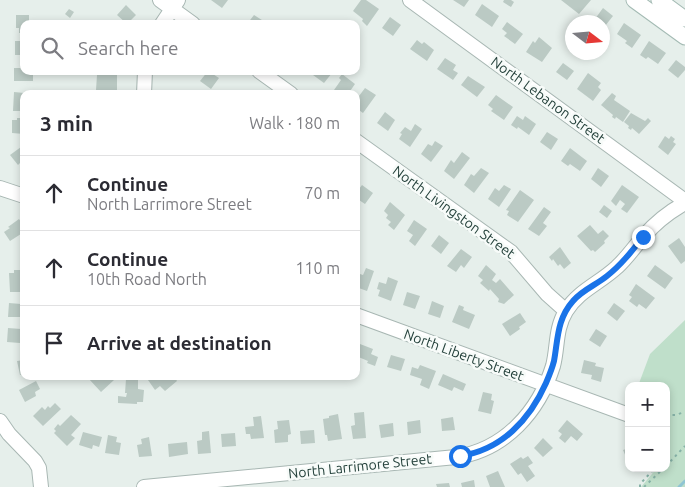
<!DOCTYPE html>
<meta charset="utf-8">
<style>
:root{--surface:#fff;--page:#f7f7f7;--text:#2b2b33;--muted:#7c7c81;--line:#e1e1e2}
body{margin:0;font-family:Ubuntu,sans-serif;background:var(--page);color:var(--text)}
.controls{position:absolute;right:15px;bottom:15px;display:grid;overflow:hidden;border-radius:10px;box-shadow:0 2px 8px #0003}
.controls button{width:45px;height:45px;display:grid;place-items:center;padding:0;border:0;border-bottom:1px solid var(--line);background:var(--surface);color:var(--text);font:25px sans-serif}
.compass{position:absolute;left:565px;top:15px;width:45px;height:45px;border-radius:50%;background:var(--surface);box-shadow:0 2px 8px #0003;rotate:106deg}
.stop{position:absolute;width:15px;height:15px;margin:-11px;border:4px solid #1a73e8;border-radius:50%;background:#fff}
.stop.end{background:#1a73e8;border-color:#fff;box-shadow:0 1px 5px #0008}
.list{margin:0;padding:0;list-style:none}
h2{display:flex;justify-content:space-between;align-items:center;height:65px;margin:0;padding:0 20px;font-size:21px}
h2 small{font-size:16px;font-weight:400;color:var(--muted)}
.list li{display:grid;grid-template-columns:32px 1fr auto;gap:15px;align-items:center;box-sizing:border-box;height:75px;padding:0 20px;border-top:1px solid var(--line)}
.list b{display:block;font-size:19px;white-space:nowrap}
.list p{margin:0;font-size:16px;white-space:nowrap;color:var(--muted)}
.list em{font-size:16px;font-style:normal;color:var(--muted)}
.icon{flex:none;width:28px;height:28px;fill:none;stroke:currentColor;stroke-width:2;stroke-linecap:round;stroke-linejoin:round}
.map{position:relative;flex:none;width:685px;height:487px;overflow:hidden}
.search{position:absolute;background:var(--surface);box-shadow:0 2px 8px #0003;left:20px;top:20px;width:340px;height:55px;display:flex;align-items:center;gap:12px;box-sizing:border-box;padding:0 18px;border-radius:10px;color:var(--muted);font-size:19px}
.panel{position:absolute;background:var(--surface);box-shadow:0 2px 8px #0003;left:20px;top:90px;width:340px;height:290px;border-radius:10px}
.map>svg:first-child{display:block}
</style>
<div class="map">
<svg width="685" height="487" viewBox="0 0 685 487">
<rect width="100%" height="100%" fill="#e6efeb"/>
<path fill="#bfdfca" d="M 685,320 L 685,487 L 641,487 L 657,468 L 666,468 L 666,418 L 668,414 L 666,413 L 666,386 L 638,386 L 650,354 Z"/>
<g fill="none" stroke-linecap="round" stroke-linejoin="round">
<path stroke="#8fc5d3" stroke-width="3" d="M 679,487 L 685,481"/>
</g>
<path fill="#bbcac4" d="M 211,0 L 228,0 L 222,8 Z
M 361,0 L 366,0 L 379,9 L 367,26 L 362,21 L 363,19 L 353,11 Z
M 453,0 L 469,0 L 464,7 Z
M 504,0 L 511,0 L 514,2 L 511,7 L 503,2 Z
M 561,0 L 591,0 L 579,14 Z
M 482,4 L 499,16 L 492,27 L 475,15 Z
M 126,5 L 136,15 L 127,24 L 117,15 Z
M 603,8 L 613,16 L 605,26 L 602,22 L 600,22 L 595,19 Z
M 69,9 L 74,12 L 70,18 L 65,14 Z
M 16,15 L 29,15 L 29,24 L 24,24 L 24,33 L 19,33 L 19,28 L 16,28 Z
M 254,15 L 265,22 L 263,24 L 247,24 Z
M 390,17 L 401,25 L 393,36 L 382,28 Z
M 507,22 L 523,34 L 515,44 L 504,36 L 507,33 L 502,29 Z
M 624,23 L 641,35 L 632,48 L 625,43 L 627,41 L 617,34 Z
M 539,37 L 552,48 L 542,62 L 526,52 L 533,41 L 535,43 Z
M 417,40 L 422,44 L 424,42 L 434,50 L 427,61 L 410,49 Z
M 15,41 L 24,41 L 24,55 L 15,55 Z
M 649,41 L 666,53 L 658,64 L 648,57 L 646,59 L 640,55 Z
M 445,58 L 456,65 L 453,70 L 458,73 L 453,80 L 437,69 Z
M 676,60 L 685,67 L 685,70 L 678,78 L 668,70 Z
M 563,63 L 574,71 L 567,80 L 556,72 Z
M 14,68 L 24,68 L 24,71 L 33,72 L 33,81 L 14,81 Z
M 108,71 L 117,71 L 117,90 L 96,90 L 97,75 L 107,75 Z
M 208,71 L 219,78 L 211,89 L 200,81 Z
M 316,71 L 330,71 L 332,73 L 324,83 L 313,75 Z
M 588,73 L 601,83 L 598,87 L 601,90 L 593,101 L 577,89 Z
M 342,74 L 355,84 L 348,94 L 339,94 L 334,90 L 341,80 L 339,78 Z
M 468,76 L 485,87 L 477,97 L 461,85 Z
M 365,88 L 376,95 L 363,113 L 356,108 L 356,100 Z
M 14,92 L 24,93 L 24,111 L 13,111 Z
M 612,93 L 616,96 L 614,100 L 630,111 L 623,122 L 616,117 L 615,119 L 612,117 L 613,115 L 601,105 Z
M 496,95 L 513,107 L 504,120 L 491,111 L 493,109 L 488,105 Z
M 385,112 L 395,120 L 388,131 L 377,123 Z
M 631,113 L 645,121 L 648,118 L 651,121 L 639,134 L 632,128 L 631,130 L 628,128 L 629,126 L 624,122 Z
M 517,116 L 523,120 L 525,116 L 536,124 L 529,135 L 518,127 L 517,129 L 511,125 Z
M 17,118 L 24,118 L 24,134 L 12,133 L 12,120 L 17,120 Z
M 415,124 L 422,129 L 410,147 L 399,139 L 402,134 L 400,133 L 405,127 L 411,131 Z
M 547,132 L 558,139 L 551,150 L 540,142 Z
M 665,136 L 669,139 L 671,136 L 675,139 L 673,142 L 676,144 L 668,155 L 658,147 Z
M 435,141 L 443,146 L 431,162 L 421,154 L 428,144 L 432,146 Z
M 21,147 L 24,150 L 24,165 L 22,166 L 20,163 L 18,165 L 10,155 Z
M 570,148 L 587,161 L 580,171 L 570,164 L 568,166 L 561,161 Z
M 462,152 L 470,158 L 454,179 L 444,171 L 451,160 L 454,163 Z
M 481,168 L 489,173 L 474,193 L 464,185 L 471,174 L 474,176 Z
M 598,168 L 609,176 L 601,187 L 591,179 Z
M 362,185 L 373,193 L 365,204 L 356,198 L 356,193 Z
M 504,185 L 511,189 L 499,207 L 488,199 L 495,188 L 499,191 Z
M 622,185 L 639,197 L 627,213 L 621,209 L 625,204 L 620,200 L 616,206 L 611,201 Z
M 520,190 L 534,200 L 518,222 L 507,215 L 509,211 L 506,210 Z
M 390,202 L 405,215 L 394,230 L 388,225 L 391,222 L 386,218 L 388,215 L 384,211 Z
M 604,205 L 612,211 L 607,218 L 599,212 Z
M 544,207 L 551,212 L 543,223 L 547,226 L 539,236 L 528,229 Z
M 19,219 L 24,226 L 24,232 L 10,241 L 4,232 L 10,228 L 8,227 Z
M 414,220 L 427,229 L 415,246 L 409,241 L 413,235 L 407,231 Z
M 590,225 L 598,234 L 603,230 L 609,236 L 604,241 L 605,243 L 595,252 L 593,250 L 591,251 L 577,236 Z
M 439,235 L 449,243 L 441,254 L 431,246 Z
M 679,238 L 685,247 L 685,261 L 681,264 L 668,246 Z
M 560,247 L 571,263 L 564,269 L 560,264 L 558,266 L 553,259 L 552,261 L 549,257 Z
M 461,249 L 472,257 L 464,268 L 461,265 L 456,272 L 447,266 Z
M 486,265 L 496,274 L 492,280 L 496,283 L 500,279 L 514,295 L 504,304 L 498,302 L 499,299 L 490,289 L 489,291 L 480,283 L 483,280 L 478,276 Z
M 655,265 L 673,278 L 665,289 L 647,276 Z
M 366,268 L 374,271 L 367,291 L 356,287 L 360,274 L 363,275 Z
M 14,270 L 22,270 L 24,292 L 10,292 L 9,273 L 14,273 Z
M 388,277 L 398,281 L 391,301 L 378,296 L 380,290 L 377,289 L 379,282 L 386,284 Z
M 636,284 L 655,298 L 646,309 L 639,304 L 637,307 L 629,301 L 632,297 L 629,295 Z
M 407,292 L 420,296 L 415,309 L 403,305 Z
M 432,301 L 444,306 L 440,318 L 428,314 Z
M 9,303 L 21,304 L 21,317 L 8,317 Z
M 614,303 L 625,311 L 617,321 L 607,313 Z
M 459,305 L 464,307 L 463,310 L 475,315 L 469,329 L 452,322 Z
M 520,313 L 526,322 L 519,327 L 520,329 L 510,336 L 502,324 Z
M 8,328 L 21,329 L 20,343 L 7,342 Z
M 596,329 L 607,336 L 600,347 L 589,340 Z
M 360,344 L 373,349 L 371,354 L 378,357 L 375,366 L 367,363 L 368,361 L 356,356 L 356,347 L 358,348 Z
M 391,355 L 405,359 L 401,371 L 387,367 Z
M 24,360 L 24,374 L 20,375 L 17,361 Z
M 584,360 L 596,363 L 595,366 L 604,368 L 601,382 L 591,379 L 592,375 L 581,373 Z
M 420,365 L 436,371 L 429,389 L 420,385 L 422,379 L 410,375 L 412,367 L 418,369 Z
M 443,374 L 466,384 L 463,391 L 454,387 L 452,391 L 438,385 Z
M 89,376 L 111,376 L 114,380 L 101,392 L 88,378 Z
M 153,376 L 174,376 L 177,381 L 165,391 L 160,386 L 155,390 L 148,380 Z
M 134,378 L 138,378 L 138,389 L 144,390 L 143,402 L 137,402 L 137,404 L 118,403 L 118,396 L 126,397 L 127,393 L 125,393 L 126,379 L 133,380 Z
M 36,381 L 40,389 L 35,392 L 36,396 L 25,402 L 19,390 Z
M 483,392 L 492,394 L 491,400 L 494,401 L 491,414 L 478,411 Z
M 55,403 L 61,409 L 43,426 L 33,416 L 42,407 L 45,410 L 48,406 L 50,408 Z
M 364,412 L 366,438 L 353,439 L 351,426 L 355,425 L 354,413 Z
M 338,414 L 342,439 L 328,441 L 327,435 L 325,435 L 323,419 L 329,418 L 329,416 Z
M 71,415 L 81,424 L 71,435 L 75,438 L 67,446 L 54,433 L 56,431 L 54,429 L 58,424 L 60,426 Z
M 261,416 L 264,438 L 251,439 L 250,434 L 246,434 L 245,427 L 254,426 L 253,417 Z
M 453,417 L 455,430 L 442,431 L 441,419 Z
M 289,420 L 291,434 L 288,435 L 288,442 L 275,443 L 274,430 L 278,429 L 277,421 Z
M 420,420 L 421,433 L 408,435 L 407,422 Z
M 567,420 L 583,434 L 577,441 L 571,436 L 565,443 L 559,438 L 562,434 L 558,431 Z
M 393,423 L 394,436 L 381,438 L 379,425 Z
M 314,430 L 315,443 L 301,444 L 300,431 Z
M 209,431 L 211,453 L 198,454 L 197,441 L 202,440 L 202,432 Z
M 83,432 L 102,437 L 99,447 L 93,445 L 92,449 L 79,445 Z
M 235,433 L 236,446 L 222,447 L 221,434 Z
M 108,435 L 117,437 L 116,442 L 121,443 L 119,455 L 105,453 Z
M 149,437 L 152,456 L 139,457 L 137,445 L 142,444 L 141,439 Z
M 543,438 L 553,448 L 543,457 L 534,448 Z
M 187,442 L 188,454 L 169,457 L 168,444 Z
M 629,445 L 629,464 L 623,450 L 626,449 L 625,446 Z
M 528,456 L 533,463 L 528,466 L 535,476 L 527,482 L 521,473 L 518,475 L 510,464 L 521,457 L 523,459 Z
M 498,471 L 505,487 L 490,487 L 486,476 Z
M 474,480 L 475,487 L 462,487 L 461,483 Z
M 449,483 L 450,487 L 437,487 L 436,484 Z"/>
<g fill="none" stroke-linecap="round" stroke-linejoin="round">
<g stroke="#a8b7b3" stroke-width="16">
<path id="street" d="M 160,0 L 193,24
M 410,0 L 685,201
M 162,24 L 178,0
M 259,71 L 291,94
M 144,94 L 145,71
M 356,141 L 511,252 L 547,294 L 566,311
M 0,188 L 24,196
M 356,315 L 629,415
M 0,421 L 9,434 L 35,461 L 39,468 L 41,487
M 144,487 L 456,457 C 505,450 539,411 553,366 C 558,347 555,329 566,311 C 578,291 600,283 617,267 C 627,258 635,246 644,236 C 656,222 669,212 685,203"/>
</g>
<g stroke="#a4bbb4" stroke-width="17">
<path id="secondary" d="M 634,0 L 685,37
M 659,0 L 685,19"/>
</g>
<path stroke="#86b2a7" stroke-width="2" stroke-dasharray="2.5 4" stroke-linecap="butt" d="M 666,415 L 675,415 L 685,412
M 666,466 L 685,446
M 640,487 L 640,484 L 655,468
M 644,487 L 664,468"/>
<use href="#street" stroke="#fff" stroke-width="14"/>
<use href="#secondary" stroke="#fff" stroke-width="15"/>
</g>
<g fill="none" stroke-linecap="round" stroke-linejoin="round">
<path stroke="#1a73e8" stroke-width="6" d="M 460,456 C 502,450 530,419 546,383 C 549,376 552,369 554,361 C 558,339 557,319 573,301 C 582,290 596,285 607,276 C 621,265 632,251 643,237"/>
</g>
<g text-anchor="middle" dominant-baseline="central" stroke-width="5" stroke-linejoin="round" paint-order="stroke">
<g font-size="14" fill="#24413b" stroke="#f7fbf9">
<text transform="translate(548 100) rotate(36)">North Lebanon Street</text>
<text transform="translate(454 212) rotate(36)">North Livingston Street</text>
<text transform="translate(464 355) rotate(20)">North Liberty Street</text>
<text transform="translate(360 466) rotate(-6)">North Larrimore Street</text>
</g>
</g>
</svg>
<div class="controls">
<button>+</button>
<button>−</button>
</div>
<svg class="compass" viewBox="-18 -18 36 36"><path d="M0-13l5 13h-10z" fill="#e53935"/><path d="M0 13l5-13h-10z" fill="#7c7c81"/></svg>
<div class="stop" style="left:460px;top:456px"></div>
<div class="stop end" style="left:643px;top:237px"></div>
<div class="search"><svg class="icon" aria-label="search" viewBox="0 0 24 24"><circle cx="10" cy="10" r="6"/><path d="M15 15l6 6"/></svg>Search here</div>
<section class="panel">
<h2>3 min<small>Walk · 180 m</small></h2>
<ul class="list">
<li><svg class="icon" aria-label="ahead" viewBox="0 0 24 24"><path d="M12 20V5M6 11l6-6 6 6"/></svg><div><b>Continue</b><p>North Larrimore Street</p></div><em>70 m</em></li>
<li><svg class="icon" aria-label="ahead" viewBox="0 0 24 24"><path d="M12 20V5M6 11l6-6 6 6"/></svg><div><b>Continue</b><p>10th Road North</p></div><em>110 m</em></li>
<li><svg class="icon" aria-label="arrive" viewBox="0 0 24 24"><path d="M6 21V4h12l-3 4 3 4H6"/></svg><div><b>Arrive at destination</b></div></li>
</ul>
</section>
</div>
